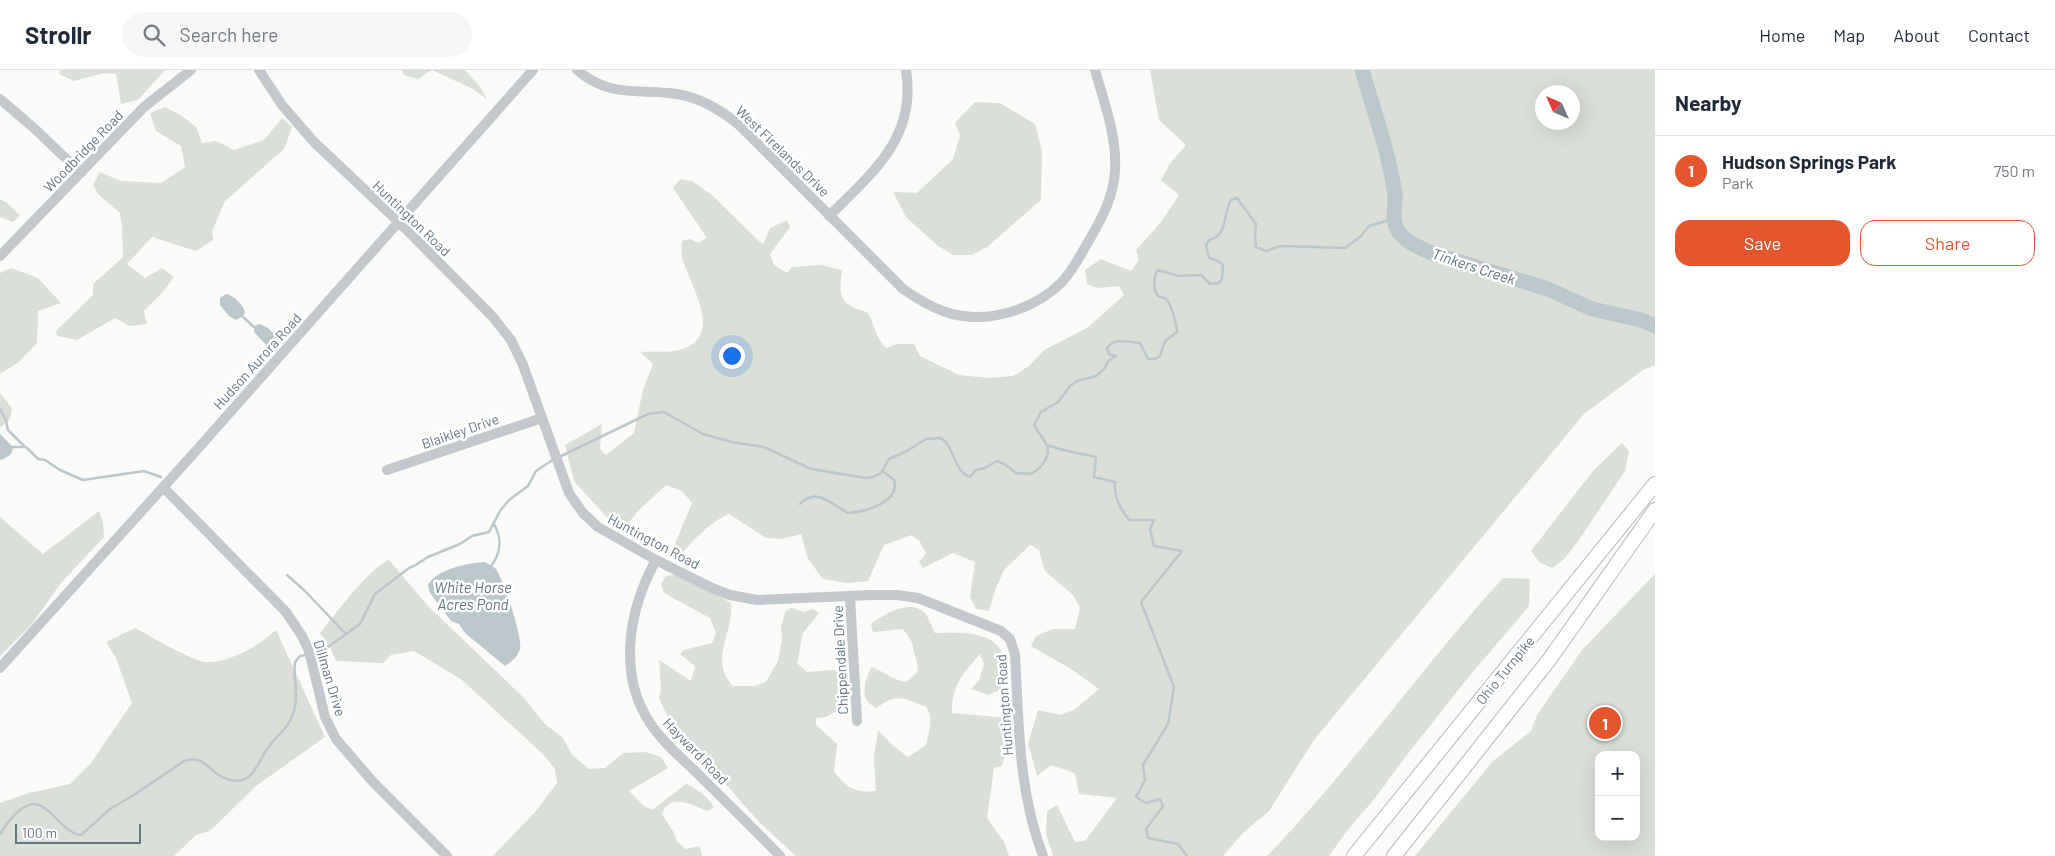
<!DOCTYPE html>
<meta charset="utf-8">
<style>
:root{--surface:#fff;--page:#f6f6f7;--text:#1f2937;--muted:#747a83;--line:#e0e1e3;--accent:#e4572e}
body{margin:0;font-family:Barlow,sans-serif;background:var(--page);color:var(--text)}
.controls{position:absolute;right:15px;bottom:15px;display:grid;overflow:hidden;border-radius:10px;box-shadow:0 5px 20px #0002}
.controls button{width:45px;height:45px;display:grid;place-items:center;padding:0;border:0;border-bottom:1px solid var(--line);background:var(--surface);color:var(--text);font:25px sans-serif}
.compass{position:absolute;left:1535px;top:15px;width:45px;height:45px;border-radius:50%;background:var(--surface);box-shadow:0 5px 20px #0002;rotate:315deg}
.scale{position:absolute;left:15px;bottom:12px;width:126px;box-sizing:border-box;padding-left:5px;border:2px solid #657683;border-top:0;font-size:14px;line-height:18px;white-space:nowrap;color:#657683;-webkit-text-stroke:4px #fff;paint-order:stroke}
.you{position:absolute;left:731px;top:285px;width:18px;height:18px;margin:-12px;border:4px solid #fff;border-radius:50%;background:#1a73e8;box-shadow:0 0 0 8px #1a73e833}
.badge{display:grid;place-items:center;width:32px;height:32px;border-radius:50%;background:var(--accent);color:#fff;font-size:16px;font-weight:700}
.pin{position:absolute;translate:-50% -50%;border:2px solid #fff;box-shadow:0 1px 5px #0006}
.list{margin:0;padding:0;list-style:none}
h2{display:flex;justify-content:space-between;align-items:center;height:65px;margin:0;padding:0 20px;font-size:21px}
h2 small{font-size:16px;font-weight:400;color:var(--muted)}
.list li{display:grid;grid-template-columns:32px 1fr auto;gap:15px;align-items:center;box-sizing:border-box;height:70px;padding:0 20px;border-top:1px solid var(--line)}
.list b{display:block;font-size:19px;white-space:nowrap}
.list p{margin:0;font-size:16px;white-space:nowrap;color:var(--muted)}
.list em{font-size:16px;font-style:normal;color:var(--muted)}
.actions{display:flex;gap:10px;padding:15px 20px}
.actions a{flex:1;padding:11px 0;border:1px solid var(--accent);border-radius:15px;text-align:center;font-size:18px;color:var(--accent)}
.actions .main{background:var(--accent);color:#fff}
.icon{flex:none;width:28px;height:28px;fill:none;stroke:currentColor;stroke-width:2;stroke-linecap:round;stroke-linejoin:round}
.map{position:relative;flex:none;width:1655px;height:786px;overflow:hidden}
header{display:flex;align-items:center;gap:30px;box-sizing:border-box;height:70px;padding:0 25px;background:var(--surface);border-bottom:1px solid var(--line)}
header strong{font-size:24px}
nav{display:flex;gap:28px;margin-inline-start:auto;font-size:18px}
.search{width:350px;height:45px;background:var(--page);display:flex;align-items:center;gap:12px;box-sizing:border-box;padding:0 18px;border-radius:28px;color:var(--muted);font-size:19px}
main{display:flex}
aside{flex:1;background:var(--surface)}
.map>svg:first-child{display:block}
</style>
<header>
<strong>Strollr</strong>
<div class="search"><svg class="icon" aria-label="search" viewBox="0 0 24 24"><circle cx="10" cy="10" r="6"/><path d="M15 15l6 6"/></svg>Search here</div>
<nav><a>Home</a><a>Map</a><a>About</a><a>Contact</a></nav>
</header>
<main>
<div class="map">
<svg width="1655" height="786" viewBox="0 0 1655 786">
<rect width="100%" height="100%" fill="#fafaf8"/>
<path fill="#dadfd7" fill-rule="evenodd" d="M 61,0 L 165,0 L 138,30 L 121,34 L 116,4 L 105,3 L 74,11 L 59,4 Z
M 402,0 L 465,0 L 481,18 L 487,29 L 471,18 L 432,0 L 418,9 L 404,5 Z
M 1150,0 L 1655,0 L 1655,295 L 1643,300 L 1584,344 L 1314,670 L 1269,741 L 1244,762 L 1223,786 L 1053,786 L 1046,764 L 1047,741 L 1057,735 L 1075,772 L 1085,771 L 1117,728 L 1079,724 L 1075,703 L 1051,695 L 1037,706 L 1028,674 L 1038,640 L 1060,645 L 1074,640 L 1099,619 L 1071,599 L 1031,576 L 1036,566 L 1053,559 L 1075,559 L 1080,538 L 1073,525 L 1045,501 L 1039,480 L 1030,475 L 1004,500 L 996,518 L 989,541 L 976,539 L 970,527 L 975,492 L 953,483 L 923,498 L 919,492 L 926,483 L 920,472 L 912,465 L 884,475 L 868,511 L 847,513 L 823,509 L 808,489 L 801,464 L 782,469 L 766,468 L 729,444 C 708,453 694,470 679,486 L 672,481 L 692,433 L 682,421 L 666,415 L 638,441 L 625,457 L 611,452 L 574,411 L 565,375 L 602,354 L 600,379 L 606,385 L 634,363 L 643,319 L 653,294 L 640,282 C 652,281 667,283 679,280 C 727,268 689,214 682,187 C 681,182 682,177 682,171 L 690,169 L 698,173 L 707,168 L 673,118 L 680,109 L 692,111 L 713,126 L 763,175 L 770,158 L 787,150 L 790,157 L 770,184 L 774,195 L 787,203 L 792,197 L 821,195 L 842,200 C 841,212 837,226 849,235 C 854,239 862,240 868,243 C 875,256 875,267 886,278 L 898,274 L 914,274 L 920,286 L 959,305 L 990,308 L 1013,306 L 1029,296 L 1044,280 L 1087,258 L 1124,225 L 1119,216 L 1098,218 L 1087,214 L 1085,200 L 1101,189 L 1131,201 L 1139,190 L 1136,180 L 1161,152 L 1179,125 L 1161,110 L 1169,95 L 1186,75 L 1159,50 ZM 1542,22 L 1572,22 L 1572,52 L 1542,52 Z
M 975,32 L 1000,33 L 1035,54 L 1042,81 L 1041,130 L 987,177 L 972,185 L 954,185 L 938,176 L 906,147 L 893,122 L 917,123 L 953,89 L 960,65 L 955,53 Z
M 165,37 L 182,46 L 196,57 L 202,73 L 216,71 L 234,80 L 264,70 L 282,48 L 292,57 L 284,79 L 225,131 L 212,161 L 213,170 L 196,181 L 152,167 L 127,194 L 145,208 L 162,198 L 174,207 L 163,222 L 144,241 L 147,254 L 129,256 L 115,248 L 77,270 L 57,266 L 56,261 L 93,225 L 93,214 L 123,187 L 122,157 L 120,143 L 99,125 L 93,115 L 100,102 L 121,111 L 161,113 L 185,97 L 181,76 L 156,61 L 150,43 Z
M 0,129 L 7,133 L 20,145 L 13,152 L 0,147 Z
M 11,198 L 38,208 L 61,233 L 38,241 L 37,273 L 19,292 L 0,304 L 0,203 Z
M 0,323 L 12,338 L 10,349 L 0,358 Z
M 1622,373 L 1629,381 L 1625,401 L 1579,470 L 1564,489 L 1552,498 L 1539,492 L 1531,481 L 1593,401 Z
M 99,441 L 103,453 L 104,467 L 61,513 L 31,555 L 0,586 L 0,447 L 43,484 Z
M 389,490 L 428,536 L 524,628 L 545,654 L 563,668 L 572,685 L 589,699 L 605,698 L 623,683 L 645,682 L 661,687 L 668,698 L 629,721 L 644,736 L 652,740 L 686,714 C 696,718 710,728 714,738 L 707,741 C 693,735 669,722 662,744 L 674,763 L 677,772 L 686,779 L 700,776 L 702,786 L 493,786 L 536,741 L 557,713 L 555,699 L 544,685 L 462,610 L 414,581 L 391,585 L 383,593 L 336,591 L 329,575 L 320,563 C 335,545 369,498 389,490 Z
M 1655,504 L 1655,786 L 1415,786 L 1493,691 L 1531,661 L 1537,645 L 1582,580 ZM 1599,685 L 1636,685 L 1636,767 L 1599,767 Z
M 674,505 L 686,508 L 731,533 C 734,565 708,589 733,616 L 755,616 L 766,612 L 778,591 L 782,570 L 781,558 L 785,542 L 791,538 L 804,542 L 812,539 L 819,543 L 803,563 L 797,593 L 807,602 L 832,600 L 842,602 L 846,615 L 843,637 L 826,647 L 816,648 L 816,655 L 837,674 L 834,702 C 848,718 854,723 876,721 L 874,687 L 878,660 L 891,674 L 908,687 L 926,675 C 929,662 934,649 926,637 C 905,629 896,622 877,638 C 858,631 865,611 871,597 C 886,602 892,610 906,612 C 921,600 919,602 915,585 C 911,570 913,572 903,559 L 873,562 L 871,554 C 883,545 909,529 924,542 C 928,546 932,557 935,563 C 958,563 996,559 1004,588 C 1006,597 1002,610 1001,619 L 989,625 L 971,619 L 979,610 L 984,594 L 980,584 C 962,605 952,614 952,643 L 1009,648 L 1006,681 L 1002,696 L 994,698 L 987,748 L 1004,772 L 1009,786 L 796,786 L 758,751 L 702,687 L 675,663 L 659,628 L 661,619 L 659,590 L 691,611 L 695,596 L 680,584 L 684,580 L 712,573 L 716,563 L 710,548 L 664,523 L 661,514 L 666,506 Z
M 1503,508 L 1530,509 L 1529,536 L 1467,609 L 1403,690 L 1376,727 L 1346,762 L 1329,786 L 1267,786 C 1352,698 1421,598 1503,508 Z
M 135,558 C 148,565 194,592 206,592 C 230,593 259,575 276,560 L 325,667 L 256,716 L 210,761 L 196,765 L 174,786 L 0,786 L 0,733 L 29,723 L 70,714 L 91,693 L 132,633 L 116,588 L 106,572 Z"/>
<path fill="#bbc7cb" d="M 226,224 C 233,225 244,235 245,243 L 242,247 L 236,250 L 229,246 L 220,235 L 220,228 Z
M 260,254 L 268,258 L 276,266 L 276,270 L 271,276 L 266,275 L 254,262 L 254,256 Z
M 0,364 L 13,377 C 13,384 7,388 0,390 Z
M 485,492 C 488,494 492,496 495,498 C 503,507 523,568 520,579 C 517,588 512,591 505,596 L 465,563 L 459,554 L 451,551 L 430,523 L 428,515 C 437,499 468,493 485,492 Z"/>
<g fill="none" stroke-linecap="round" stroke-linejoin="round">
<path stroke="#bbc7cb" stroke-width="2.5" d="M 243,247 L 254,257
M 0,339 L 6,350 L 8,360 L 24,376
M 1047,375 C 1063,381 1079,383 1096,387 L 1094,407 L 1115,412 C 1114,428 1120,438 1129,450 L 1154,450 L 1150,459 L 1154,476 L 1182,481 L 1141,532 L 1174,617 L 1168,654 L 1143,695 L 1145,710 L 1136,727 L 1146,733 L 1160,729 L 1163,736 L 1146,759 L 1148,768 L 1178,774 L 1187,786
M 13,377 L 26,377 L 38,389 L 45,390 L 60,400 L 83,410 L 144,401 L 161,407
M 559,387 L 648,344 L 664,342 L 703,364 L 732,372 L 764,377 L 811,399 L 866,408 L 873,407 L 881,403 L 889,389 L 907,381 L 926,369 L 941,368 C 955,377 953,401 970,407 L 976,400 L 985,398 L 997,391 L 1006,395 L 1016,403 L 1030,404 C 1040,400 1051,387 1047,376 C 1044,368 1037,362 1034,355 L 1041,342 L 1058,332 L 1070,316 L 1077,311 L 1096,306 L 1105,298 L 1108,291 L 1116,286 L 1109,284 L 1107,279 C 1112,267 1129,272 1140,273 L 1148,289 L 1155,289 L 1160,286 C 1164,271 1164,271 1177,262 C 1177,256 1171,233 1166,229 C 1164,227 1161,227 1158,226 C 1153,219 1153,207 1158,200 L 1179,206 L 1201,205 L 1210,214 L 1219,213 L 1222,209 L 1223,195 L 1218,191 L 1209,188 L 1206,175 L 1209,170 C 1228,166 1223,143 1231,130 L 1237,128 L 1256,154 L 1255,164 L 1256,177 L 1266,181 L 1281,176 L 1345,178 L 1361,166 L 1369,156 L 1389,150
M 800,434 C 817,416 832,435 848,443 C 865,442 901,432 894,410 L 884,402
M 491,496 C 501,483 502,468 494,454
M 287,505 L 305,521 L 346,564
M 312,583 L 325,579 L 360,554 L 375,524 L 409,498 L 414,496 L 428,487 L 460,474 L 472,466 L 489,462 L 500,441 L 509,430 L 528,416 L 536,401 L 554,389
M 0,764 C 7,753 22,730 39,735 C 48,738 57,750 64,756 C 69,760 74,765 81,765 L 110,739 L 134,725 L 184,691 C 206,684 208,703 227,709 C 255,718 257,690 270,675 C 279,663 290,657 294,641 C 299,625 293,608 295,592 L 300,586 L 306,585"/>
<path stroke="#bbc7cb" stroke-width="15" d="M 1362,0 C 1374,42 1389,82 1395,125 C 1396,137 1391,148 1397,159 C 1403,171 1419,177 1431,183 L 1548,219 L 1592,239 L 1641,250 L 1655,256"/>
<g stroke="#b4b9bd" stroke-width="16">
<path id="highway" d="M 1354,786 L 1655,414
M 1394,786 L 1549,590 L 1655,440"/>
</g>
<path stroke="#c3c8cc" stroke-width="10" d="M 259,0 L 282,35 L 314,72 L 399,152 L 492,246 L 511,270 L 523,295 L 569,423 L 583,443 L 598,457 L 656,490 L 712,518 L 730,525 L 757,530 L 871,525 L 897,525 L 918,528 L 1001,561 L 1010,569 L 1015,584 C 1019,654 1018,720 1043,786
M 577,0 C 611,29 639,18 677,24 C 701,28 721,40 739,55 L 903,219 C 916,228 928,236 943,241 C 983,256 1033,241 1062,212 C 1074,199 1082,182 1091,167 C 1103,146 1114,125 1115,100 C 1117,66 1104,32 1095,0
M 0,29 L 35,59 L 81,103
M 829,146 C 872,103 917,68 906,0
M 0,186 L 144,37 L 191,0
M 387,400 L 542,348
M 163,417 L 286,542 L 302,566 L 309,581 L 325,647 L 336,669 L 373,712 L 447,786
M 656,490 C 629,539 617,603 650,653 C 663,673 683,689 699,705 C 726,732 754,759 780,786
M 850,527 L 857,651
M 0,598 L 194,383 L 533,0"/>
<use href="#highway" stroke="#fff" stroke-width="14"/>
</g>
<g text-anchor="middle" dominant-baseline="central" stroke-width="5" stroke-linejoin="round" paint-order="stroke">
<g font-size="14" fill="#657683" stroke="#fff">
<text transform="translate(83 81) rotate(-46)">Woodbridge Road</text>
<text transform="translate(783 81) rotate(44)">West Firelands Drive</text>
<text transform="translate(412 148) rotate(44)">Huntington Road</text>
<text transform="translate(257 291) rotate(-48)">Hudson Aurora Road</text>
<text transform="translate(460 361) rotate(-19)">Blaikley Drive</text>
<text transform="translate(654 471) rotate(28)">Huntington Road</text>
<text transform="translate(840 590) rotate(-93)">Chippendale Drive</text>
<text transform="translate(1505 600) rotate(-51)">Ohio Turnpike</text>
<text transform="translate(330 608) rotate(73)">Dillman Drive</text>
<text transform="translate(1004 635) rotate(-94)">Huntington Road</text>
<text transform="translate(696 681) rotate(46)">Hayward Road</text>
</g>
<g font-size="15" font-style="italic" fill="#60757c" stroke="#fff">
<text transform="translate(1474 196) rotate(18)">Tinkers Creek</text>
<text x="473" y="517">White Horse<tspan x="473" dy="17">Acres Pond</tspan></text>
</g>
</g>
</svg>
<div class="controls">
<button>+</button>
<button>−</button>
</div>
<svg class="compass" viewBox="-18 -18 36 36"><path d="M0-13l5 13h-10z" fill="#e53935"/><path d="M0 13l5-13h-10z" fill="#747a83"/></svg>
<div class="scale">100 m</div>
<div class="you"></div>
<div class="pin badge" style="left:1605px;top:653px">1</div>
</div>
<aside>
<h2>Nearby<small></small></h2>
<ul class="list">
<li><span class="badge">1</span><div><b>Hudson Springs Park</b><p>Park</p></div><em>750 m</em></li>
</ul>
<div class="actions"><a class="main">Save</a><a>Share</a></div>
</aside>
</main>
